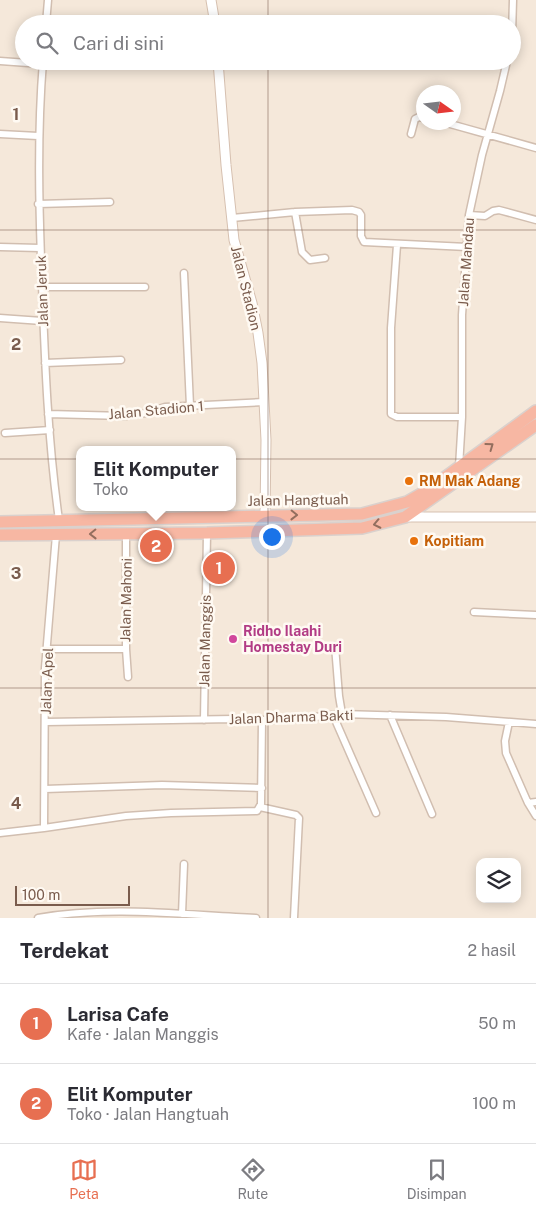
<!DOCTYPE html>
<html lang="id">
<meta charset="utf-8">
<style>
:root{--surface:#fff;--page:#f2f2f3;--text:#2b2b33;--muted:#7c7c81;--line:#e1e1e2;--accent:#e76f51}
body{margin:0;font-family:"Public Sans",sans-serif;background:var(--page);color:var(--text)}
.controls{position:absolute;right:15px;bottom:15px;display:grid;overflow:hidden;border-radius:10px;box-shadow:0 2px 12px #0003}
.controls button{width:45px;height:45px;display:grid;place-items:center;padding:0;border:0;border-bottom:1px solid var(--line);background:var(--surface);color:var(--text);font:25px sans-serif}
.compass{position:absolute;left:416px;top:85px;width:45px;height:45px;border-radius:50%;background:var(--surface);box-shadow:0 2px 12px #0003;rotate:104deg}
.scale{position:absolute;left:15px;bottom:12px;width:115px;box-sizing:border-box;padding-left:5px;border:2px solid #7a5c4d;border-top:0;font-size:14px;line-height:18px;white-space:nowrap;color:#7a5c4d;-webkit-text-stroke:4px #fffaf3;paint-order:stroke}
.you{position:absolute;left:271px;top:536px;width:18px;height:18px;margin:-12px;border:4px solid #fff;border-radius:50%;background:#1a73e8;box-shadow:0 0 0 8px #1a73e833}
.badge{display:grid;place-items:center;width:32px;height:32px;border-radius:50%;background:var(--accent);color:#fff;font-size:16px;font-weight:700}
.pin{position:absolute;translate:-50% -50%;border:2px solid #fff;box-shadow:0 1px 5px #0006}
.popup{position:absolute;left:76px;top:446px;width:160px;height:65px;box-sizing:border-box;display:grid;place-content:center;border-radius:10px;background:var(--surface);filter:drop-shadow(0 1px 4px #0005);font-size:16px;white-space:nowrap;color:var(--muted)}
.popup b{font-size:19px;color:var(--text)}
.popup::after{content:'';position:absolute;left:50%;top:100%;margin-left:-10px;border:10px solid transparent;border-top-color:var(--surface)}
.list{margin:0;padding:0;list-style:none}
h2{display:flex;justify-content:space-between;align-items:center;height:65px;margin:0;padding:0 20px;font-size:21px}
h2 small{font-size:16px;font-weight:400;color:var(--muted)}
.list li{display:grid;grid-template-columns:32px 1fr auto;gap:15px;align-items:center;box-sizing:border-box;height:80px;padding:0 20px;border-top:1px solid var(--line)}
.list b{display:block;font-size:19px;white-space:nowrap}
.list p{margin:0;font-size:16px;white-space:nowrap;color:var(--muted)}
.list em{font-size:16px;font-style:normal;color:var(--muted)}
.icon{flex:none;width:28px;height:28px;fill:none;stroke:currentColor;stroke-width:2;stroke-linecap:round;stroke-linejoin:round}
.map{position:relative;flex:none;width:536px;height:918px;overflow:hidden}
.search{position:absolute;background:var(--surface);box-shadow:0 2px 12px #0003;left:15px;right:15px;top:15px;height:55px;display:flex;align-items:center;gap:12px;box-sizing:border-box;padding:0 18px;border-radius:28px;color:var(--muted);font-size:19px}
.sheet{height:225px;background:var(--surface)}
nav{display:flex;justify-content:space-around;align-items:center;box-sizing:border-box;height:70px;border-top:1px solid var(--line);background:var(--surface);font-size:14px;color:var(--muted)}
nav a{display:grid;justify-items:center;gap:2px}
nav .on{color:var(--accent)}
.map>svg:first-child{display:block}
</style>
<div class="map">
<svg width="536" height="918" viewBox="0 0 536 918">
<rect width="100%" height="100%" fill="#fdf6ec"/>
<path fill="#f5e8da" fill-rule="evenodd" d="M 0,0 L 536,0 L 536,918 L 0,918 ZM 24,24 L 512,24 L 512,61 L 24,61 ZM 424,92 L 454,92 L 454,122 L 424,122 ZM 80,450 L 232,450 L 232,507 L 80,507 ZM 480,862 L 517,862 L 517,899 L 480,899 Z"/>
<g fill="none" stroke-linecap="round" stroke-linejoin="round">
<g stroke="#d1beb0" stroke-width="9">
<path id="street" d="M 377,23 L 379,24
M 46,24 L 48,0
M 512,34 L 513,0
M 0,61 L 42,64
M 43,61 C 37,136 39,210 42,285 C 45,364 48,442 59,520
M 443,122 L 536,148
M 0,134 L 38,136
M 411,134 L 415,119 L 419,117 L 424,118
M 38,204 L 110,202
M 295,212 L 302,252 L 310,260 L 325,258
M 469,215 L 485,216 L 493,211 L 499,210 L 536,220
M 232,218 L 295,212 L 352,210 L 359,212 L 361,215 L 361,236 L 364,242 L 467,247
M 397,245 L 391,328 L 391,414 L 397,417 L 462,417
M 0,247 L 40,248
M 184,273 L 190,406
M 42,287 L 145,287
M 0,318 L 42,321
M 45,363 L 121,360
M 48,414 L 125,416 L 146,413 L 165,407 L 264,402
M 5,433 L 50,430
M 459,467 L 462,417 L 462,315 L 469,215 L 482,155 L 500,91 L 507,61
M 474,612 L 536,615
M 335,646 L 339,696 L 342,714
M 47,649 L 126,649 L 126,534
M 126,649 L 128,677
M 333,715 L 376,813
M 390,715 L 432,814
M 204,720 L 207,533
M 46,722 L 234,719 L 262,720 L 297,719 L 342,714 L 446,717 L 536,724
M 509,722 L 505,741 L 506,753 L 528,803 L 536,816
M 45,789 L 162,785 L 262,788
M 528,803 L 536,802
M 260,807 L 296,815 L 299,818 L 294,918
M 44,828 L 45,668 L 56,535
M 0,833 L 44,828 L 126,816 L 171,813 L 257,811 L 261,804 L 262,720
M 182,914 L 184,864
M 38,918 C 109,905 185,915 256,918"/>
</g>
<g stroke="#d6c0b0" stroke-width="11">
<path id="secondary" d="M 211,0 L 215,24
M 218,61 L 226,165 L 234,240 L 252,303 L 258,333 L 262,363 L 266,440 L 265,515
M 405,517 L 536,517"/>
</g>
<g stroke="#dad1cd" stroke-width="14">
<path id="highway" d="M 0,522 L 362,514 L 407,502 L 428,490 L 536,411
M 0,535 L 207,533 L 362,528 L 405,517 L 536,425"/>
</g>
<use href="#street" stroke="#fff" stroke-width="6"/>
<use href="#secondary" stroke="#fff" stroke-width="9"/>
<use href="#highway" stroke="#f7b7a3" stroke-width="11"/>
</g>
<defs><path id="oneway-chevron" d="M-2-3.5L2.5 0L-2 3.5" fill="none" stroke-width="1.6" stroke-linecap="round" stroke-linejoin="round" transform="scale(1.25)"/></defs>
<g stroke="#936e5e">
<use href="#oneway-chevron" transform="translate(490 446) rotate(-36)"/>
<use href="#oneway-chevron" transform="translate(294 515) rotate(1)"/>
<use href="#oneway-chevron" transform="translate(377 524) rotate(168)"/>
<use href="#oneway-chevron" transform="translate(93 534) rotate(179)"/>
</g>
<path fill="none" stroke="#7a5c4d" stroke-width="1" stroke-opacity="0.55" d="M 268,0 L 268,24M 268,61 L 268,918M 0,230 L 536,230M 0,459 L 536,459M 0,688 L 536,688"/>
<g fill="#e8710a" stroke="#fffaf3" stroke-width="2">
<circle cx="409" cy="481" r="5"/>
<circle cx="414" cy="541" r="5"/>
</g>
<circle fill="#d1479c" stroke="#fffaf3" stroke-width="2" cx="233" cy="639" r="5"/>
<g text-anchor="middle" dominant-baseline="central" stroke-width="5" stroke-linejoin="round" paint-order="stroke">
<g font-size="14" fill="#7a5c4d" stroke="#fffaf3">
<text transform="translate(466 262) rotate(-86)">Jalan Mandau</text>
<text transform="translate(246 288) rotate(76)">Jalan Stadion</text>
<text transform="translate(42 291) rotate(-92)">Jalan Jeruk</text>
<text transform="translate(156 410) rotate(-5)">Jalan Stadion 1</text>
<text transform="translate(298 500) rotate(-1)">Jalan Hangtuah</text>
<text transform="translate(126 600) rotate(-89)">Jalan Mahoni</text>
<text transform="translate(205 641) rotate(-89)">Jalan Manggis</text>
<text transform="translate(47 681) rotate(-88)">Jalan Apel</text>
<text transform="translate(291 717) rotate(-2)">Jalan Dharma Bakti</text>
</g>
<g font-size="14" font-weight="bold" fill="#c56008" stroke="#fffaf3" text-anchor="start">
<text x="419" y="481">RM Mak Adang</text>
<text x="424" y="541">Kopitiam</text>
</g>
<g font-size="14" font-weight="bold" fill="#b23c85" stroke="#fffaf3" text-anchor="start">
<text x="243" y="631">Ridho Ilaahi<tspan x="243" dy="16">Homestay Duri</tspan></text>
</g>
</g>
<g font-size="16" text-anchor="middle" font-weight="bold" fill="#7a5c4d" stroke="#fffaf3" stroke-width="5" stroke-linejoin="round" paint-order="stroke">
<text x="16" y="120">1</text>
<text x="16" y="350">2</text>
<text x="16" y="579">3</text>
<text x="16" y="809">4</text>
</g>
</svg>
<div class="controls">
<button><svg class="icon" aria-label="layers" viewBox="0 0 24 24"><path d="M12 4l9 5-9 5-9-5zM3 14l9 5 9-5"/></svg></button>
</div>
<svg class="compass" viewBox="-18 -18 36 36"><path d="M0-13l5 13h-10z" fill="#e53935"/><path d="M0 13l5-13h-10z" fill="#7c7c81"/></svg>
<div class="scale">100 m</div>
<div class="you"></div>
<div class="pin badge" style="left:219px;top:568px">1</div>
<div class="pin badge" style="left:156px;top:546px">2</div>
<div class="popup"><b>Elit Komputer</b>Toko</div>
<div class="search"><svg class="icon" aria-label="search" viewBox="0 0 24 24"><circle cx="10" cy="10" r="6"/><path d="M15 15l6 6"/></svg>Cari di sini</div>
</div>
<section class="sheet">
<h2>Terdekat<small>2 hasil</small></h2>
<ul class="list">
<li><span class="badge">1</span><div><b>Larisa Cafe</b><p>Kafe · Jalan Manggis</p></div><em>50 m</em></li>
<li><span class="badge">2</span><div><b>Elit Komputer</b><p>Toko · Jalan Hangtuah</p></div><em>100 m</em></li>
</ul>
</section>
<nav>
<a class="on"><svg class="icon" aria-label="map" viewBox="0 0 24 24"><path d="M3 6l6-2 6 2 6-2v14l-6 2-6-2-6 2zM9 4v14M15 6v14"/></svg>Peta</a>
<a><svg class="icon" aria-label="directions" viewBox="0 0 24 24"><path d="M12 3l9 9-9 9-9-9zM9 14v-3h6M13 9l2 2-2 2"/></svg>Rute</a>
<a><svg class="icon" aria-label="saved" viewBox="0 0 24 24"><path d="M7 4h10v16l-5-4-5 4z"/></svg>Disimpan</a>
</nav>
